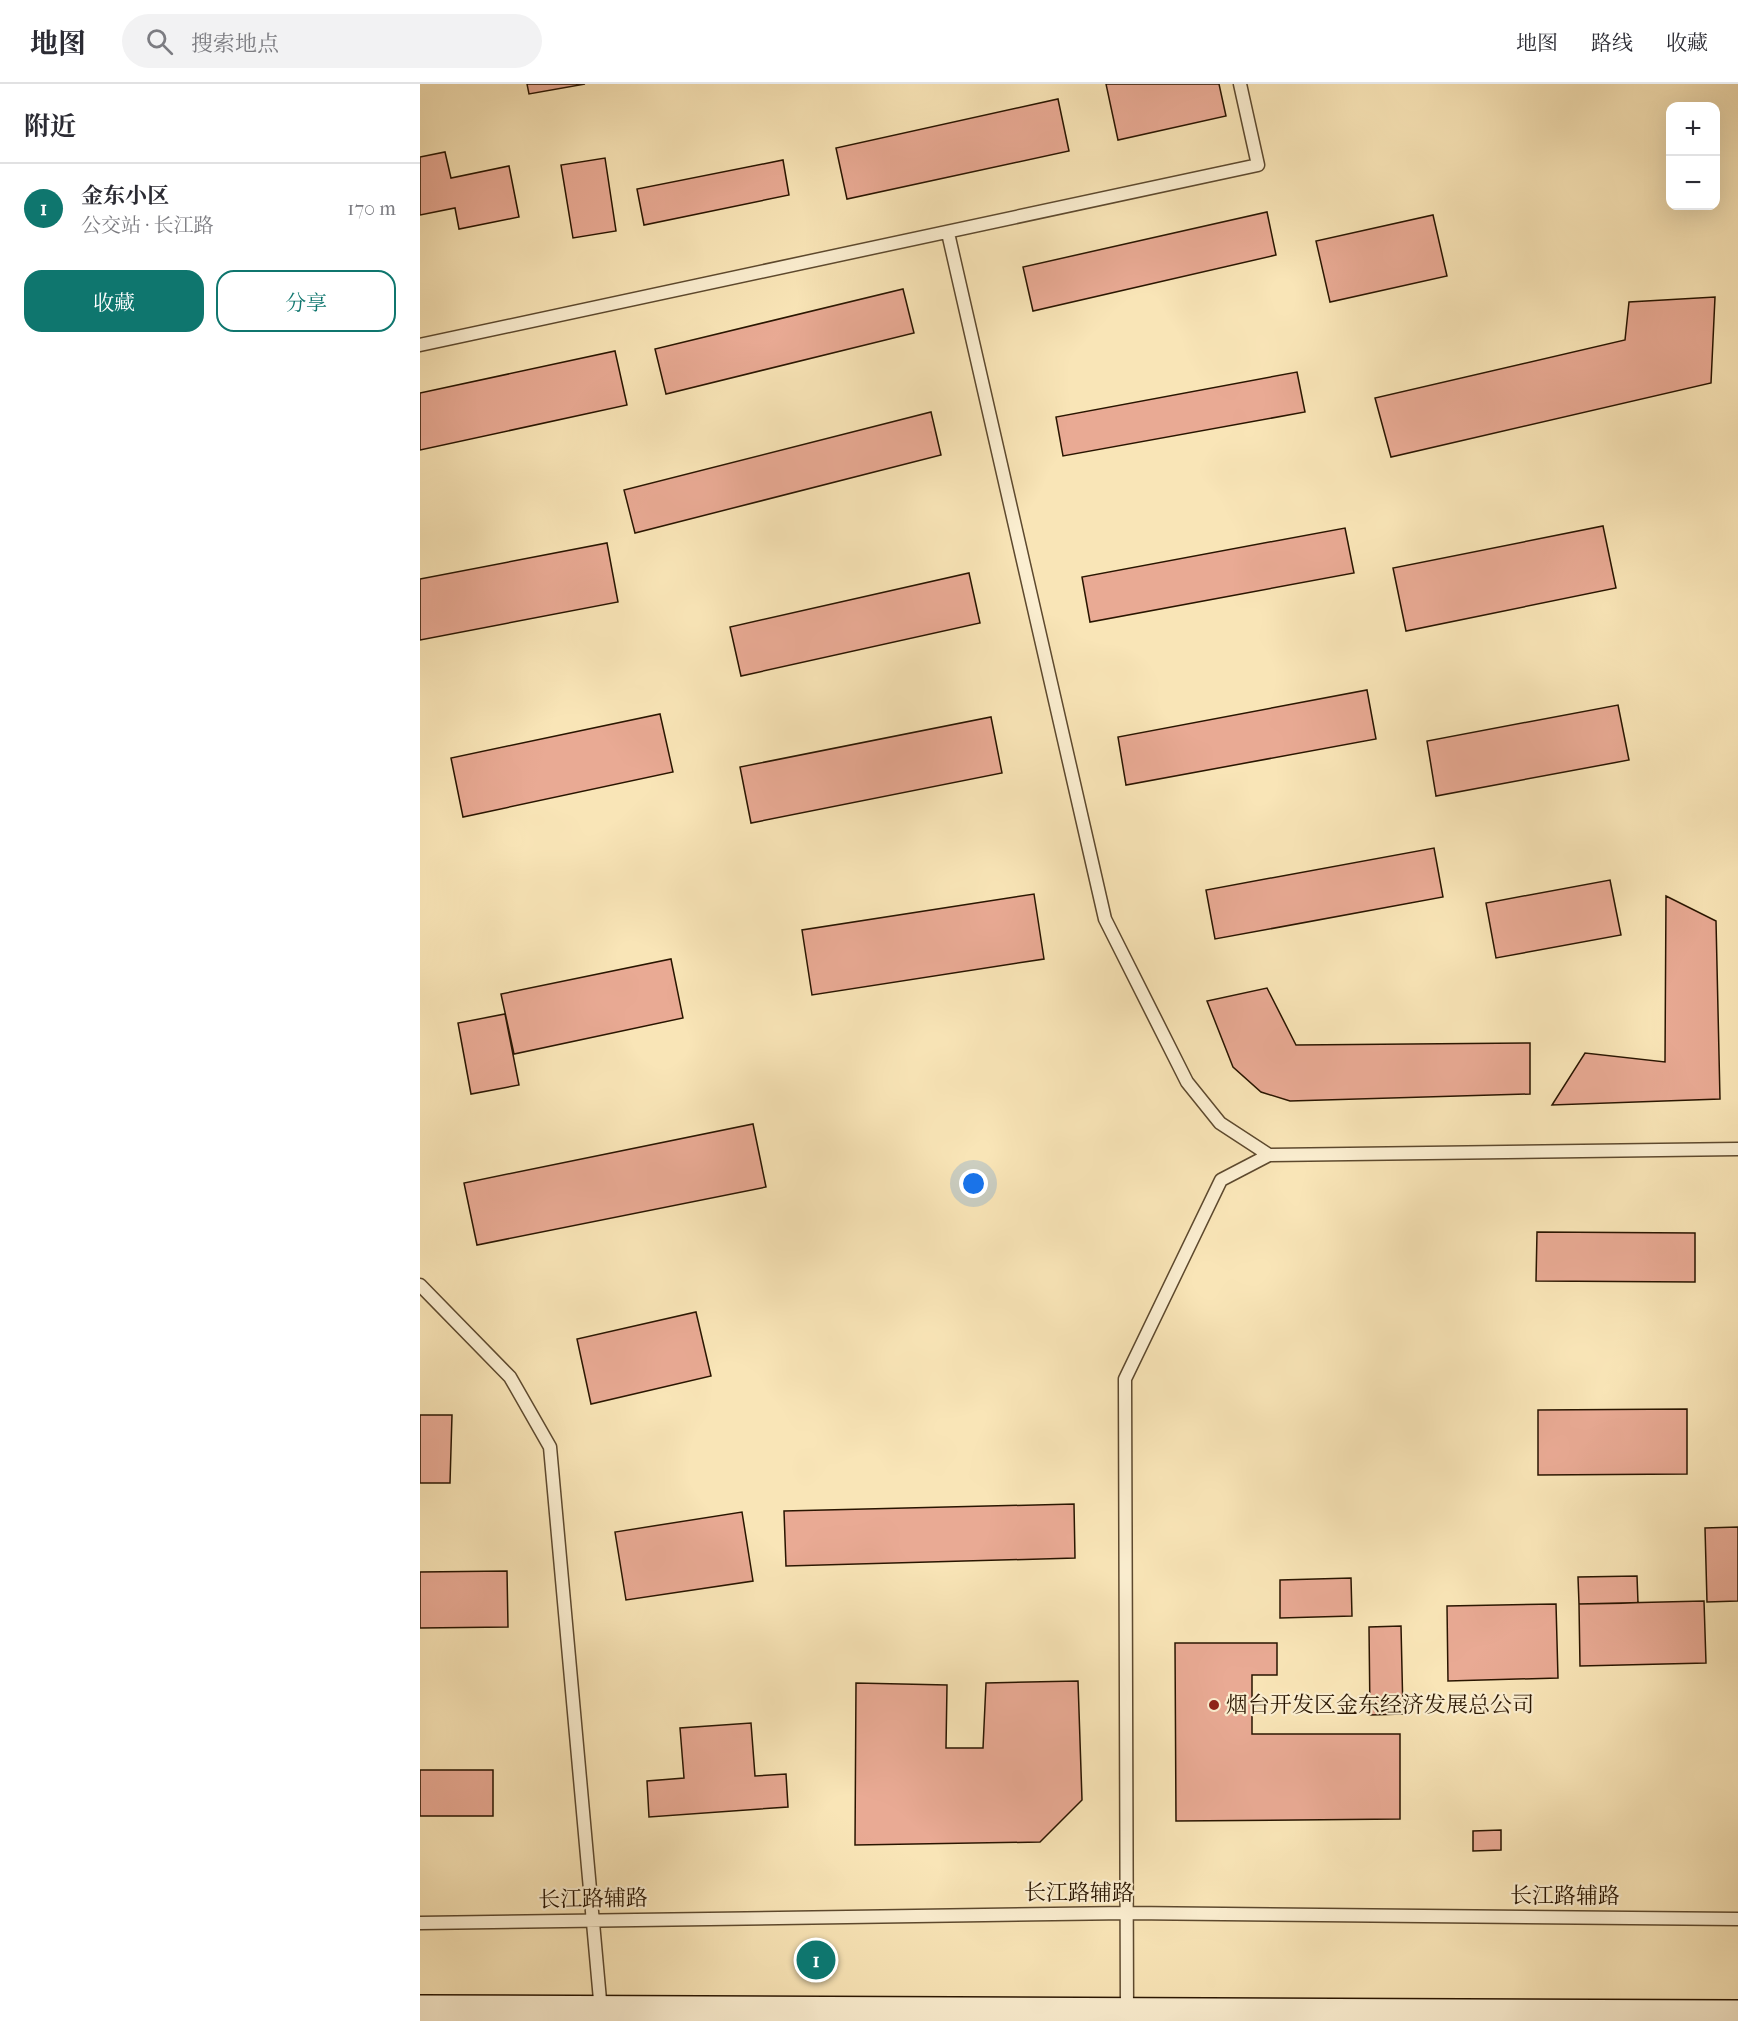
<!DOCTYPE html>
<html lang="zh">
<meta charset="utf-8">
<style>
:root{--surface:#fff;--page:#f2f2f3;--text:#2b2b33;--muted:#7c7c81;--line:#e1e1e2;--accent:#0f766e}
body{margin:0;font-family:"IM FELL French Canon","Noto Serif SC",serif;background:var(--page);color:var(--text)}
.controls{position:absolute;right:18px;top:18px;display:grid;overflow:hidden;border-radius:12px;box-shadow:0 6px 24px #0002}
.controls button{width:54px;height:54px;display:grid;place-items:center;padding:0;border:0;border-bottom:2px solid var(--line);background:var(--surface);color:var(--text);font:30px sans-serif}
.you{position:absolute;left:554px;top:1100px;width:21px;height:21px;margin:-15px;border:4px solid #fff;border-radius:50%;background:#1a73e8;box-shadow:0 0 0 9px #1a73e833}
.badge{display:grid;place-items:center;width:39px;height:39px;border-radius:50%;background:var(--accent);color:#fff;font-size:20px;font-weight:700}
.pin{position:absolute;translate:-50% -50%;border:3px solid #fff;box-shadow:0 2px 6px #0006}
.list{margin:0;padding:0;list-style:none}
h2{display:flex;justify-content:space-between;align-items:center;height:78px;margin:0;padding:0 24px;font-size:26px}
h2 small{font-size:20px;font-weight:400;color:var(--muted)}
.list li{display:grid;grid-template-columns:39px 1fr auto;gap:18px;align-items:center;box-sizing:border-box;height:90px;padding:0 24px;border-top:2px solid var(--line)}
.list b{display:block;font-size:22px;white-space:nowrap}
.list p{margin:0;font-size:20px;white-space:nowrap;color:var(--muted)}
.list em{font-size:20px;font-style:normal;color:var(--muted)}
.actions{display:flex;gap:12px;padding:18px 24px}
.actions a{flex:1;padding:14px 0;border:2px solid var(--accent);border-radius:18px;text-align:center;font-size:21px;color:var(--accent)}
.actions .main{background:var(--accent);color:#fff}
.icon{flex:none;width:33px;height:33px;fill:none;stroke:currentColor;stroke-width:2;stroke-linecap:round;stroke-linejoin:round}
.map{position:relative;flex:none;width:1318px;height:1937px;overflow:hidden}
header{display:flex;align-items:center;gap:36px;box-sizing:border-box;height:84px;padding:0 30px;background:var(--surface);border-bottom:2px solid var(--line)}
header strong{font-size:28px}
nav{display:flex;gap:33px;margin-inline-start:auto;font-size:21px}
.search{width:420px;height:54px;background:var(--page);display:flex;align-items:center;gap:15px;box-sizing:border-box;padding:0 21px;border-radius:33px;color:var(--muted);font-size:22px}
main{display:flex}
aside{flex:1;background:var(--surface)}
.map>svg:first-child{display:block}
</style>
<header>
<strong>地图</strong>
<div class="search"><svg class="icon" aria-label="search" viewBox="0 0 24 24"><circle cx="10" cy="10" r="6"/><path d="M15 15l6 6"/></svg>搜索地点</div>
<nav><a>地图</a><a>路线</a><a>收藏</a></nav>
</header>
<main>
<aside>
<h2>附近<small></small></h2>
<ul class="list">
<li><span class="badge">1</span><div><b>金东小区</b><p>公交站 · 长江路</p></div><em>170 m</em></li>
</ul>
<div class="actions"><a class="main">收藏</a><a>分享</a></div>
</aside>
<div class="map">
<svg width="1318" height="1937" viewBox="0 0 1318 1937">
<rect width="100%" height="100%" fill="#f9e5b7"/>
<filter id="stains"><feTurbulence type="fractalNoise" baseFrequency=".00333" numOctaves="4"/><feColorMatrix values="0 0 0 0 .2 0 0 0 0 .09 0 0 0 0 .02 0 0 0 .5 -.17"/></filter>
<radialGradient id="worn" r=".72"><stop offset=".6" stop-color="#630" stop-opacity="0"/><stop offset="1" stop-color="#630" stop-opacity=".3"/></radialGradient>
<path fill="#e9aa94" stroke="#291500" stroke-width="1.5" d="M 107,0 L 165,0 L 109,10 Z
M 686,0 L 799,0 L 806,32 L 698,56 Z
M 638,15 L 649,67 L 427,115 L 416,64 Z
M 25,68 L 31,94 L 89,82 L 99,133 L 39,145 L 35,124 L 0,131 L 0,73 Z
M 185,74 L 196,147 L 153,154 L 141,81 Z
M 363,76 L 369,111 L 224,141 L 217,105 Z
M 847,128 L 856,171 L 613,227 L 603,183 Z
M 1013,131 L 1027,192 L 910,218 L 896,157 Z
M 483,205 L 494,249 L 246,310 L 235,265 Z
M 1295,213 L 1291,299 L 971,373 L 955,314 L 1205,256 L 1209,218 Z
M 195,267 L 207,321 L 0,366 L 0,309 Z
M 877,288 L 885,328 L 643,372 L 636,333 Z
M 511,328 L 521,371 L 215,449 L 204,406 Z
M 1183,442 L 1196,504 L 986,547 L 973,484 Z
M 925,444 L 934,489 L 670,538 L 662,493 Z
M 187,459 L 198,518 L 0,556 L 0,495 Z
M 549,489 L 560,539 L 321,592 L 310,543 Z
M 947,606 L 956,655 L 706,701 L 698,653 Z
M 1198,621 L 1209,676 L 1016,712 L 1007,657 Z
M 240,630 L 253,688 L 43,733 L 31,674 Z
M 571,633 L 582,689 L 331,739 L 320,683 Z
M 1014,764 L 1023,813 L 795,855 L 786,806 Z
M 1190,796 L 1201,851 L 1076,874 L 1066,819 Z
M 614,810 L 624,875 L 392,911 L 382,846 Z
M 1246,812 L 1296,837 L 1300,1015 L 1132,1021 L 1165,969 L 1245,978 Z
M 251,875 L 263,934 L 94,970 L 81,910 Z
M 847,904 L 876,961 L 1110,959 L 1110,1010 L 870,1017 L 841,1008 L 813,983 L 787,917 Z
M 85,930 L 99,1001 L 51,1010 L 38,939 Z
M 333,1040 L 346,1103 L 57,1161 L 44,1099 Z
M 1117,1148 L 1275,1149 L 1275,1198 L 1116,1197 Z
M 276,1228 L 291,1292 L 171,1320 L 157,1255 Z
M 1267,1325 L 1267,1390 L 1118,1391 L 1118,1326 Z
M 0,1331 L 32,1331 L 30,1399 L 0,1399 Z
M 654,1420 L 655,1474 L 366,1482 L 364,1427 Z
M 322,1428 L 333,1497 L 206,1516 L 195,1448 Z
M 1318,1443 L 1318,1517 L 1287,1518 L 1285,1444 Z
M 87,1487 L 88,1543 L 0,1544 L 0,1488 Z
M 1217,1492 L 1218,1519 L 1159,1520 L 1158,1493 Z
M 931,1494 L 932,1532 L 860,1534 L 860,1496 Z
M 1284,1517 L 1286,1579 L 1160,1582 L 1159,1520 Z
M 1136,1520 L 1138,1594 L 1028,1597 L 1027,1522 Z
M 981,1542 L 983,1630 L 950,1631 L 949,1543 Z
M 755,1559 L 857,1559 L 857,1591 L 832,1591 L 832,1650 L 980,1650 L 980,1735 L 756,1737 Z
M 658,1597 L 662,1716 L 620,1758 L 435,1761 L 436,1599 L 527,1601 L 526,1664 L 563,1664 L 566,1599 Z
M 331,1639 L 335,1692 L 366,1690 L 368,1723 L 229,1733 L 227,1697 L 264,1694 L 260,1644 Z
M 0,1686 L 73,1686 L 73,1732 L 0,1732 Z
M 1081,1746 L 1081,1766 L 1053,1767 L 1053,1747 Z"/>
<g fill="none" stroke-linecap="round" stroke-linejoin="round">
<g stroke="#5d492e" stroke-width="15">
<path id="lane" d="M 528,149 L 685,835 L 767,998 L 800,1039 L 849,1071 L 1318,1065
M 0,261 L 838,81 L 820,0
M 0,1201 L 90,1293 L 130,1363 L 181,1927
M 0,1839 L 707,1829 L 1318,1835
M 707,1930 L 705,1295 L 801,1096 L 849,1071"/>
</g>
<g stroke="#291500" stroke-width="36">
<path id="secondary" d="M 0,1928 L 1318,1933"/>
</g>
<use href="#lane" stroke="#fbeed0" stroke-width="12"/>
<use href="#secondary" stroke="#fbeed0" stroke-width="33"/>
</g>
<circle fill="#8f2418" stroke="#fbeed0" stroke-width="2" cx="794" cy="1621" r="6"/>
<g text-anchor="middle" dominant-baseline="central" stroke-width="4.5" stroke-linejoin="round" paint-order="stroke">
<g font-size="22" fill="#291500" stroke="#fbeed0" text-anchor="start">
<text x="806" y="1621">烟台开发区金东经济发展总公司</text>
</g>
<g font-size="22" fill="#291500" stroke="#fbeed0">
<text x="659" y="1809">长江路辅路</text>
<text x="1145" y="1812">长江路辅路</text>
<text transform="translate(173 1815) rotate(-1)">长江路辅路</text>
</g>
</g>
<rect width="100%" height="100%" filter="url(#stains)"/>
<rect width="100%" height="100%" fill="url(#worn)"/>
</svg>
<div class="controls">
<button>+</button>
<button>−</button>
</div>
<div class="you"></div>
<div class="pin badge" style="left:396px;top:1876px">1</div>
</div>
</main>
